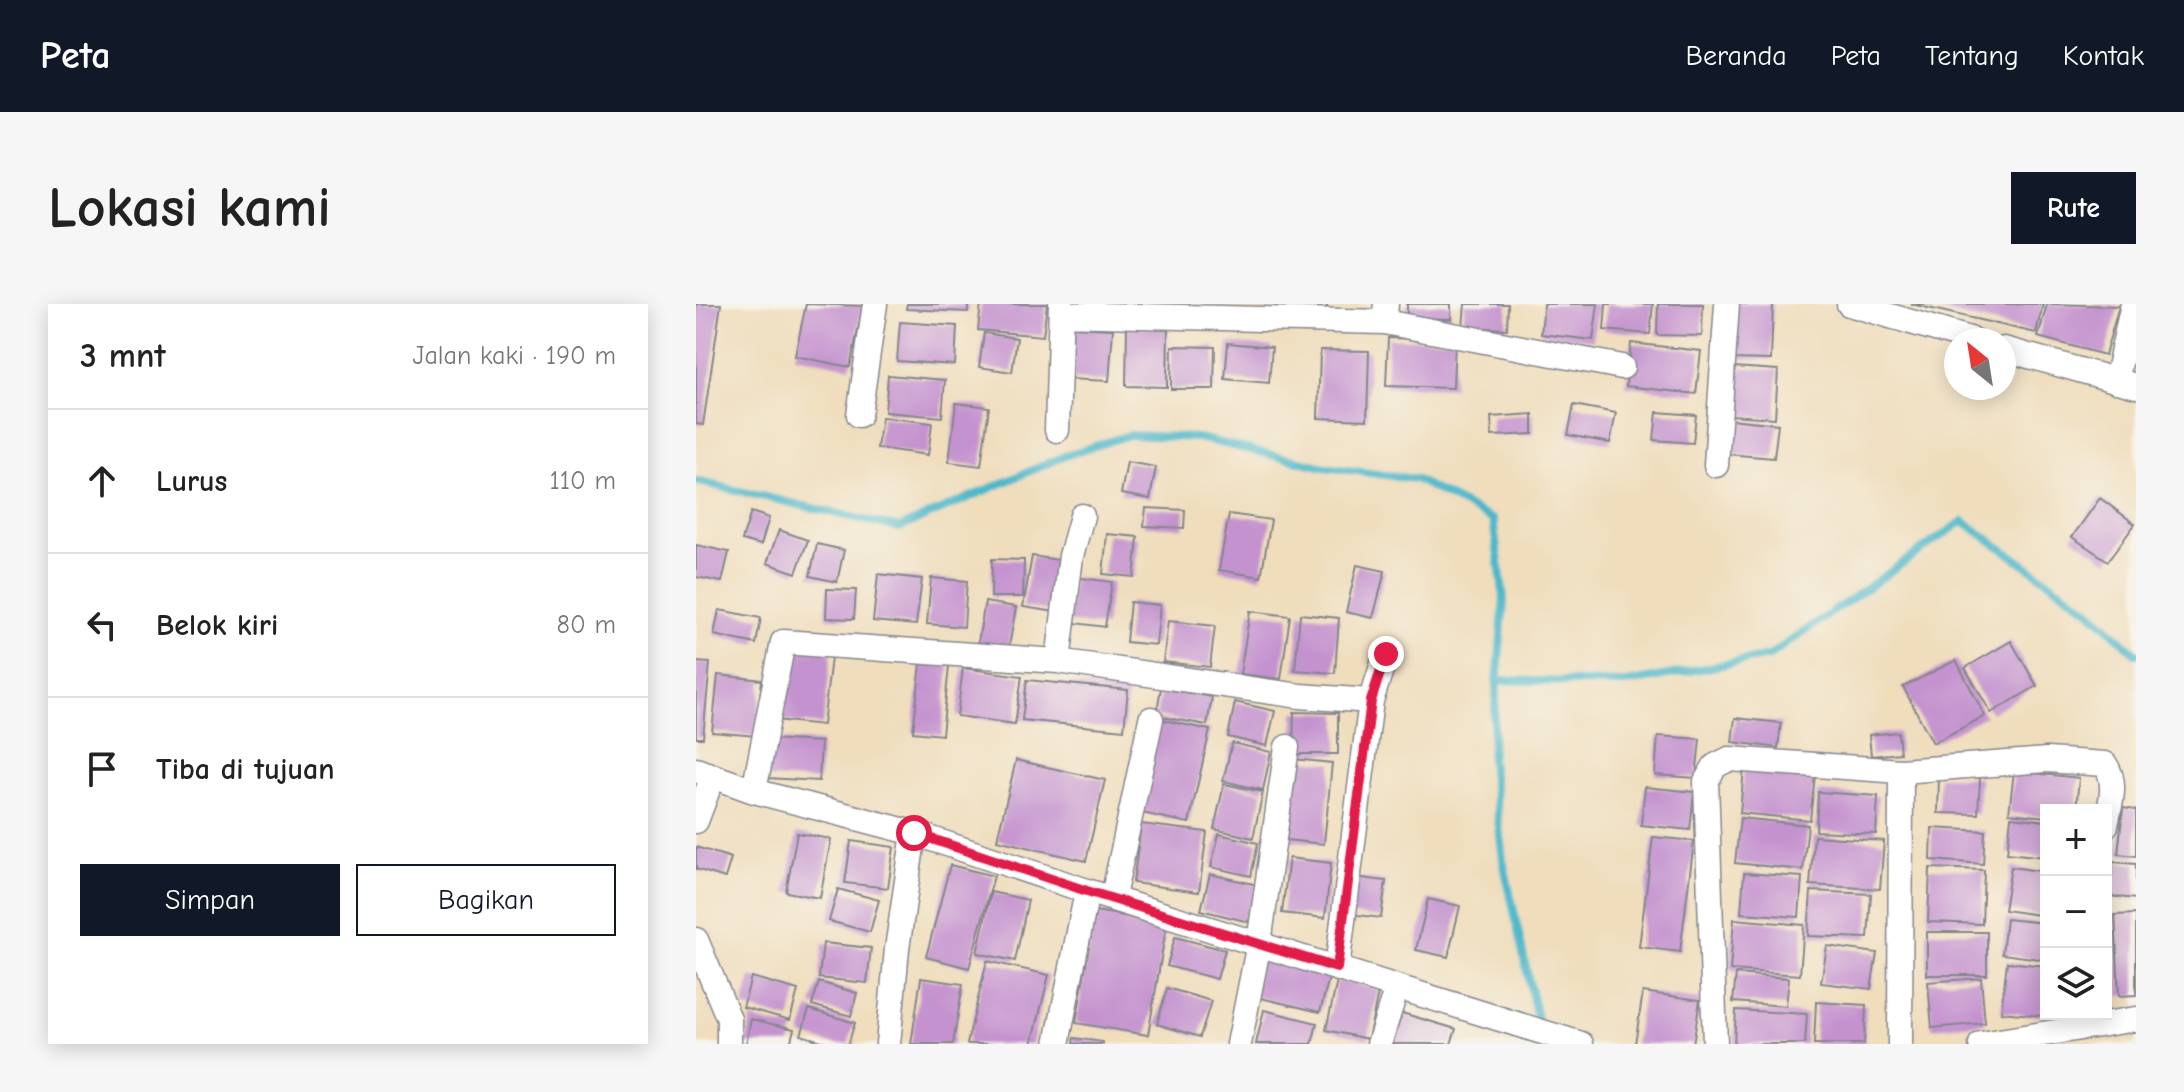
<!DOCTYPE html>
<html lang="id">
<meta charset="utf-8">
<style>
:root{--surface:#fff;--page:#f6f6f6;--text:#222;--muted:#767676;--line:#e0e0e0;--accent:#111827}
body{margin:0;font-family:"Comic Neue",sans-serif;background:var(--page);color:var(--text)}
.controls{position:absolute;right:24px;bottom:24px;display:grid;overflow:hidden;border-radius:0px;box-shadow:0 4px 20px #0003}
.controls button{width:72px;height:72px;display:grid;place-items:center;padding:0;border:0;border-bottom:2px solid var(--line);background:var(--surface);color:var(--text);font:40px sans-serif}
.compass{position:absolute;left:1248px;top:24px;width:72px;height:72px;border-radius:50%;background:var(--surface);box-shadow:0 4px 20px #0003;rotate:330deg}
.stop{position:absolute;width:24px;height:24px;margin:-18px;border:6px solid #e11d48;border-radius:50%;background:#fff}
.stop.end{background:#e11d48;border-color:#fff;box-shadow:0 2px 8px #0008}
.list{margin:0;padding:0;list-style:none}
h2{display:flex;justify-content:space-between;align-items:center;height:104px;margin:0;padding:0 32px;font-size:34px}
h2 small{font-size:26px;font-weight:400;color:var(--muted)}
.list li{display:grid;grid-template-columns:52px 1fr auto;gap:24px;align-items:center;box-sizing:border-box;height:144px;padding:0 32px;border-top:2px solid var(--line)}
.list b{display:block;font-size:30px;white-space:nowrap}
.list em{font-size:26px;font-style:normal;color:var(--muted)}
.actions{display:flex;gap:16px;padding:24px 32px}
.actions a{flex:1;padding:18px 0;border:2px solid var(--accent);border-radius:0px;text-align:center;font-size:28px;color:var(--accent)}
.actions .main{background:var(--accent);color:#fff}
.icon{flex:none;width:44px;height:44px;fill:none;stroke:currentColor;stroke-width:2;stroke-linecap:round;stroke-linejoin:round}
.map{position:relative;flex:none;width:1440px;height:740px;overflow:hidden;border-radius:0px}
header{display:flex;align-items:center;gap:48px;box-sizing:border-box;height:112px;padding:0 40px;background:var(--accent);color:#fff}
header strong{font-size:38px}
nav{display:flex;gap:44px;margin-inline-start:auto;font-size:28px}
.intro{display:flex;align-items:center;justify-content:space-between;box-sizing:border-box;height:192px;padding:0 48px}
h1{margin:0;font-size:56px}
.button{padding:20px 36px;border-radius:0px;background:var(--accent);color:#fff;font-size:28px;font-weight:700}
main{display:flex;gap:48px;padding:0 48px}
aside{flex:1;background:var(--surface);border-radius:0px;box-shadow:0 4px 20px #0003}
.map>svg:first-child{display:block}
</style>
<header>
<strong>Peta</strong>
<nav><a>Beranda</a><a>Peta</a><a>Tentang</a><a>Kontak</a></nav>
</header>
<div class="intro"><h1>Lokasi kami</h1><a class="button">Rute</a></div>
<main>
<aside>
<h2>3 mnt<small>Jalan kaki · 190 m</small></h2>
<ul class="list">
<li><svg class="icon" aria-label="ahead" viewBox="0 0 24 24"><path d="M12 20V5M6 11l6-6 6 6"/></svg><div><b>Lurus</b></div><em>110 m</em></li>
<li><svg class="icon" aria-label="left" viewBox="0 0 24 24"><path d="M17 20v-9H6M10 6l-5 5 5 5"/></svg><div><b>Belok kiri</b></div><em>80 m</em></li>
<li><svg class="icon" aria-label="arrive" viewBox="0 0 24 24"><path d="M6 21V4h12l-3 4 3 4H6"/></svg><div><b>Tiba di tujuan</b></div></li>
</ul>
<div class="actions"><a class="main">Simpan</a><a>Bagikan</a></div>
</aside>
<div class="map">
<svg width="1440" height="740" viewBox="0 0 1440 740">
<rect width="100%" height="100%" fill="#f7f3e8"/>
<filter id="ink" filterUnits="userSpaceOnUse"><feTurbulence type="fractalNoise" baseFrequency=".0125" numOctaves="2"/><feDisplacementMap in="SourceGraphic" scale="16" xChannelSelector="R" yChannelSelector="G"/><feConvolveMatrix kernelMatrix="1 2 1 2 8 2 1 2 1" color-interpolation-filters="sRGB"/></filter>
<filter id="wash" filterUnits="userSpaceOnUse"><feTurbulence type="fractalNoise" baseFrequency=".006" numOctaves="4" result="noise"/><feDisplacementMap in="SourceGraphic" scale="32" xChannelSelector="R" yChannelSelector="G"/><feGaussianBlur stdDeviation="1.8" result="paint"/><feColorMatrix in="noise" values="0 0 0 0 0 0 0 0 0 0 0 0 0 0 0 0 0 1.4 0 .05"/><feComposite in="paint" operator="in"/></filter>
<g filter="url(#wash)">
<rect width="100%" height="100%" fill="#efddbc"/>
<g fill="none" stroke-linecap="round" stroke-linejoin="round">
<path stroke="#4db8ca" stroke-width="8" d="M 0,177 L 203,224 L 371,151 L 433,131 L 502,134 L 629,163 L 719,175 L 797,216 L 808,295 L 795,456 L 807,556 L 843,724
M 800,376 L 930,379 L 1073,352 L 1267,217 L 1392,305 L 1440,350"/>
</g>
<g id="blocks">
<path fill="#c493cf" d="M 0,0 L 25,0 L 7,121 L 0,120 Z
M 110,0 L 167,2 L 154,63 L 99,52 Z
M 211,0 L 272,0 L 272,8 L 210,5 Z
M 285,0 L 351,0 L 347,32 L 282,26 Z
M 595,0 L 631,0 L 631,4 L 595,2 Z
M 711,0 L 755,0 L 755,15 L 711,14 Z
M 769,0 L 812,0 L 811,25 L 767,23 Z
M 848,0 L 902,0 L 897,36 L 845,30 Z
M 910,0 L 957,0 L 954,30 L 908,26 Z
M 962,0 L 1007,0 L 1006,32 L 961,31 Z
M 1037,0 L 1077,0 L 1075,56 L 1035,55 Z
M 1215,0 L 1347,0 L 1340,29 Z
M 1351,0 L 1423,2 L 1409,51 L 1342,33 Z
M 204,18 L 261,22 L 259,61 L 201,57 Z
M 375,23 L 417,25 L 413,77 L 371,75 Z
M 431,23 L 472,24 L 471,83 L 430,82 Z
M 288,29 L 321,34 L 316,68 L 283,63 Z
M 692,34 L 759,36 L 757,84 L 690,82 Z
M 532,39 L 576,43 L 573,79 L 529,75 Z
M 935,39 L 1005,47 L 1000,90 L 930,82 Z
M 476,42 L 519,43 L 518,85 L 475,85 Z
M 624,46 L 673,47 L 671,116 L 622,114 Z
M 1037,63 L 1082,66 L 1079,114 L 1034,111 Z
M 192,71 L 249,76 L 246,113 L 189,108 Z
M 260,99 L 293,103 L 285,162 L 253,158 Z
M 878,101 L 920,109 L 914,139 L 872,131 Z
M 961,108 L 1000,111 L 997,139 L 958,136 Z
M 837,110 L 837,130 L 796,132 L 795,113 Z
M 186,113 L 236,119 L 232,151 L 181,144 Z
M 1034,115 L 1082,120 L 1078,154 L 1030,150 Z
M 431,158 L 460,163 L 454,195 L 425,190 Z
M 1404,194 L 1439,220 L 1412,257 L 1376,233 Z
M 450,204 L 489,206 L 488,224 L 448,222 Z
M 55,208 L 73,214 L 65,241 L 46,236 Z
M 533,210 L 575,216 L 565,273 L 523,266 Z
M 83,226 L 112,236 L 100,269 L 71,259 Z
M 411,230 L 442,233 L 438,273 L 407,270 Z
M 121,240 L 148,246 L 141,278 L 114,272 Z
M 0,241 L 33,248 L 26,278 L 0,273 Z
M 336,252 L 369,257 L 360,308 L 327,303 Z
M 296,255 L 328,256 L 327,293 L 295,293 Z
M 661,261 L 689,267 L 677,314 L 650,308 Z
M 182,270 L 226,275 L 220,321 L 177,317 Z
M 378,273 L 416,278 L 409,323 L 371,318 Z
M 235,274 L 271,277 L 268,323 L 231,320 Z
M 131,285 L 160,286 L 158,315 L 130,314 Z
M 289,298 L 320,303 L 313,343 L 282,338 Z
M 434,298 L 464,301 L 460,341 L 430,338 Z
M 23,306 L 65,314 L 60,340 L 18,331 Z
M 554,307 L 594,312 L 585,375 L 544,370 Z
M 604,310 L 643,314 L 639,369 L 599,366 Z
M 472,317 L 519,322 L 514,363 L 467,358 Z
M 1315,337 L 1341,382 L 1295,409 L 1269,364 Z
M 89,340 L 136,345 L 127,421 L 80,416 Z
M 1260,356 L 1289,412 L 1237,439 L 1207,383 Z
M 0,358 L 14,359 L 7,434 L 0,434 Z
M 225,359 L 253,362 L 246,431 L 217,428 Z
M 267,364 L 326,372 L 319,420 L 261,412 Z
M 22,371 L 66,376 L 60,432 L 16,428 Z
M 331,376 L 432,386 L 428,426 L 326,416 Z
M 465,384 L 516,393 L 511,421 L 460,412 Z
M 539,398 L 579,407 L 571,442 L 532,433 Z
M 598,408 L 642,409 L 642,450 L 597,450 Z
M 1039,414 L 1085,419 L 1082,444 L 1036,438 Z
M 462,415 L 514,426 L 493,519 L 441,508 Z
M 1202,428 L 1204,449 L 1175,452 L 1173,431 Z
M 962,432 L 1004,435 L 1000,474 L 959,471 Z
M 73,435 L 125,438 L 123,477 L 71,474 Z
M 536,439 L 575,448 L 567,486 L 527,477 Z
M 597,455 L 636,459 L 628,540 L 590,536 Z
M 320,456 L 409,476 L 390,557 L 301,536 Z
M 1048,464 L 1119,471 L 1114,516 L 1044,509 Z
M 1318,467 L 1383,474 L 1380,506 L 1350,506 L 1350,513 L 1313,509 Z
M 1243,473 L 1284,474 L 1282,510 L 1242,509 Z
M 528,480 L 567,488 L 557,534 L 518,525 Z
M 949,483 L 998,488 L 994,526 L 945,521 Z
M 1122,488 L 1182,492 L 1180,530 L 1120,527 Z
M 1427,504 L 1440,506 L 1440,552 L 1422,550 Z
M 1315,513 L 1350,517 L 1350,553 L 1311,549 Z
M 1044,514 L 1112,521 L 1107,566 L 1039,559 Z
M 445,520 L 511,528 L 503,588 L 437,579 Z
M 1236,524 L 1289,527 L 1287,560 L 1235,556 Z
M 101,529 L 135,535 L 124,594 L 90,588 Z
M 523,530 L 562,539 L 555,572 L 515,563 Z
M 1118,532 L 1188,537 L 1184,585 L 1114,581 Z
M 957,533 L 998,537 L 984,648 L 943,643 Z
M 155,537 L 198,543 L 192,584 L 149,579 Z
M 0,543 L 35,554 L 29,574 L 0,565 Z
M 593,554 L 635,559 L 629,614 L 586,609 Z
M 1417,558 L 1440,560 L 1440,595 L 1413,592 Z
M 254,561 L 298,572 L 273,664 L 230,653 Z
M 1315,563 L 1350,568 L 1350,612 L 1308,606 Z
M 1234,564 L 1288,566 L 1286,620 L 1232,618 Z
M 1048,569 L 1106,573 L 1103,613 L 1045,609 Z
M 514,570 L 562,581 L 553,618 L 505,606 Z
M 658,573 L 690,577 L 685,614 L 653,610 Z
M 142,585 L 183,596 L 174,628 L 133,617 Z
M 1115,587 L 1175,590 L 1172,634 L 1112,632 Z
M 295,588 L 332,596 L 319,657 L 281,649 Z
M 732,595 L 764,602 L 752,653 L 720,646 Z
M 399,607 L 471,619 L 452,731 L 380,719 Z
M 1440,610 L 1440,691 L 1423,692 L 1419,611 Z
M 1038,615 L 1108,621 L 1104,671 L 1034,666 Z
M 1310,615 L 1350,619 L 1350,656 L 1306,650 Z
M 1231,628 L 1291,628 L 1291,671 L 1231,671 Z
M 479,633 L 529,646 L 521,675 L 471,662 Z
M 127,639 L 175,644 L 171,679 L 123,674 Z
M 1131,642 L 1181,649 L 1175,685 L 1125,679 Z
M 565,653 L 634,670 L 624,708 L 556,692 Z
M 291,657 L 353,671 L 336,740 L 271,740 Z
M 1311,658 L 1350,662 L 1346,712 L 1305,708 Z
M 1040,670 L 1093,674 L 1090,702 L 1037,698 Z
M 55,673 L 102,686 L 94,716 L 47,703 Z
M 225,674 L 267,680 L 257,740 L 215,740 Z
M 1285,674 L 1289,719 L 1236,724 L 1232,678 Z
M 641,677 L 683,685 L 672,735 L 630,726 Z
M 123,678 L 161,689 L 155,712 L 116,701 Z
M 471,684 L 515,697 L 504,733 L 461,720 Z
M 947,688 L 1004,696 L 997,740 L 939,740 Z
M 1120,698 L 1170,701 L 1168,740 L 1118,740 Z
M 113,705 L 159,719 L 152,740 L 135,740 L 105,731 Z
M 568,706 L 621,719 L 616,740 L 560,740 Z
M 1040,706 L 1111,710 L 1109,740 L 1038,740 Z
M 706,709 L 760,725 L 755,740 L 696,740 Z
M 55,715 L 98,725 L 94,740 L 50,740 Z
M 378,734 L 407,738 L 407,740 L 377,740 Z"/>
</g>
</g>
<g filter="url(#ink)">
<use href="#blocks" fill-opacity="0" stroke="#85868d" stroke-width="2"/>
<g fill="none" stroke-linecap="round" stroke-linejoin="round">
<g stroke="#85868d" stroke-width="27">
<path id="minor" d="M 1153,0 L 1277,36
M 365,10 L 688,18 L 690,0
M 688,18 L 926,63
M 1308,45 L 1440,82
M 1420,77 L 1437,0
M 163,111 L 179,0
M 361,126 L 365,0
M 1020,161 L 1031,0
M 362,357 L 375,252 L 386,212
M 0,466 L 58,487 L 218,529 L 391,587 L 885,740
M 58,487 L 87,338 L 362,357 L 604,392 L 675,397
M 0,517 L 17,472
M 417,593 L 455,415
M 0,636 L 33,715 L 33,740
M 641,664 L 675,397 L 690,350
M 192,740 L 201,645 L 218,529
M 361,740 L 391,587
M 543,740 L 563,639 L 591,443
M 683,740 L 701,683
M 1019,740 L 1010,477 L 1019,462 L 1033,455 L 1205,467 L 1351,456 L 1409,460 C 1422,479 1414,500 1410,521
M 1204,740 L 1205,467
M 1285,740 L 1440,715"/>
</g>
<use href="#minor" stroke="#fff" stroke-width="24"/>
</g>
</g>
<g fill="none" stroke-linecap="round" stroke-linejoin="round" filter="url(#ink)">
<path stroke="#e11d48" stroke-width="10" d="M 218,529 L 391,587 L 641,664 L 675,397 L 690,350"/>
</g>
</svg>
<div class="controls">
<button>+</button>
<button>−</button>
<button><svg class="icon" aria-label="layers" viewBox="0 0 24 24"><path d="M12 4l9 5-9 5-9-5zM3 14l9 5 9-5"/></svg></button>
</div>
<svg class="compass" viewBox="-18 -18 36 36"><path d="M0-13l5 13h-10z" fill="#e53935"/><path d="M0 13l5-13h-10z" fill="#767676"/></svg>
<div class="stop" style="left:218px;top:529px"></div>
<div class="stop end" style="left:690px;top:350px"></div>
</div>
</main>
